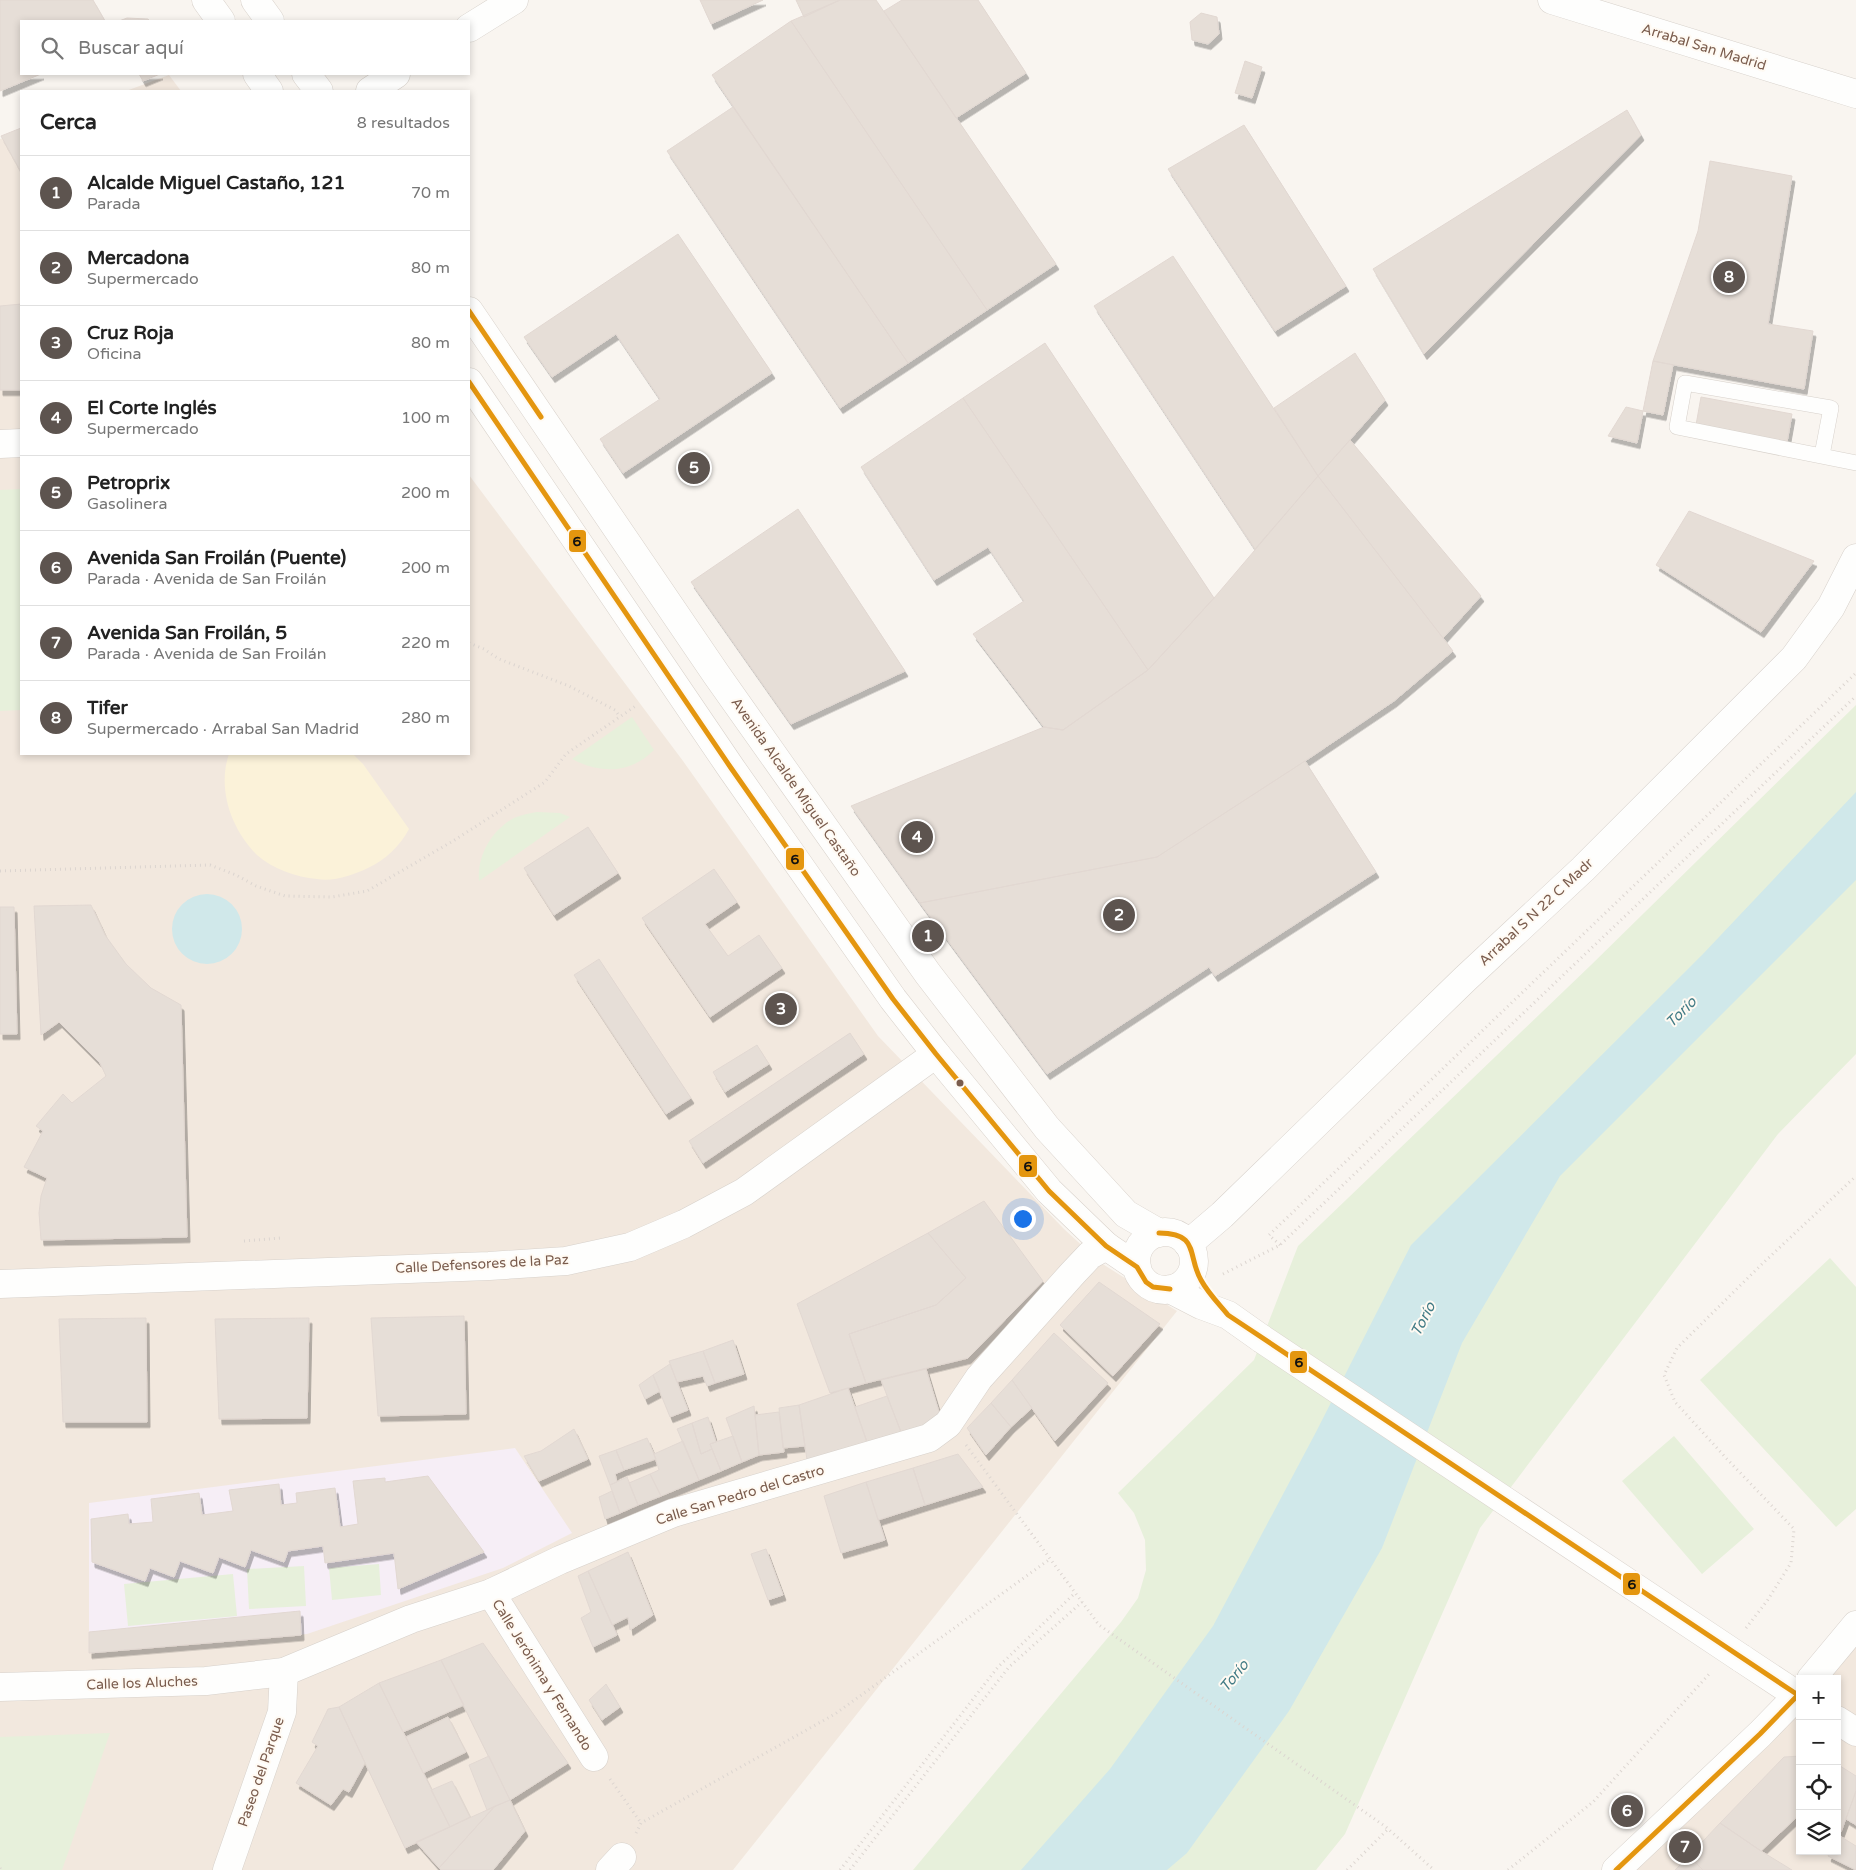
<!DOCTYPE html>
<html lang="es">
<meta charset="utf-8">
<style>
:root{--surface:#fff;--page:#f2f2f2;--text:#222;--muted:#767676;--line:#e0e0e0;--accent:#5d544f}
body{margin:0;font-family:"Varela Round",sans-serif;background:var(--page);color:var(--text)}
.controls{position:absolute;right:15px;bottom:15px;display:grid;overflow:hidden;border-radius:0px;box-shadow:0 2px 8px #0003}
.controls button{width:45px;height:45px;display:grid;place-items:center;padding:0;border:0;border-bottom:1px solid var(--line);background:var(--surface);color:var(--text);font:25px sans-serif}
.you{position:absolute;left:1022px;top:1218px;width:18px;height:18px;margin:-12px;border:4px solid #fff;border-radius:50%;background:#1a73e8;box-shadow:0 0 0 8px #1a73e833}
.badge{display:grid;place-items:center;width:32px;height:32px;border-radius:50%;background:var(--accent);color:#fff;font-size:16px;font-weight:700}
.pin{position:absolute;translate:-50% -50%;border:2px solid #fff;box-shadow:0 1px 5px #0006}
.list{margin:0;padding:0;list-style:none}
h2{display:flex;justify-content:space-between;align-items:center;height:65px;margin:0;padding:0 20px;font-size:21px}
h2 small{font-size:16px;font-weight:400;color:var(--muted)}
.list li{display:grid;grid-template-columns:32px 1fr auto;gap:15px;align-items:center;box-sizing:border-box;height:75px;padding:0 20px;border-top:1px solid var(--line)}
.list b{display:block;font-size:19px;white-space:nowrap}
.list p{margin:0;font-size:16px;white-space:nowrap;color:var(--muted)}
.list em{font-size:16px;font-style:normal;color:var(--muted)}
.icon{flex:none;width:28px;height:28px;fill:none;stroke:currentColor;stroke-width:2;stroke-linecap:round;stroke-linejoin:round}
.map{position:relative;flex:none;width:1856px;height:1870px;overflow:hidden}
.search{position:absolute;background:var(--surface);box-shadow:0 2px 8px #0003;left:20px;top:20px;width:450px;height:55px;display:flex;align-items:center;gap:12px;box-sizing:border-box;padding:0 18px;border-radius:0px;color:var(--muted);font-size:19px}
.panel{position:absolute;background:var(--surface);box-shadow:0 2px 8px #0003;left:20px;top:90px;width:450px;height:665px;border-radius:0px}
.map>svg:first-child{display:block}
</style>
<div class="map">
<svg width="1856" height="1870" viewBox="0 0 1856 1870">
<defs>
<filter id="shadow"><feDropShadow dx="3" dy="5.5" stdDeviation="0" flood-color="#0004"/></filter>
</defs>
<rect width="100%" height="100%" fill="#f9f5f0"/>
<path fill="#f2e8de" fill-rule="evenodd" d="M 169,75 L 181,91 L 126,91 Z
M 21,131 L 21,754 L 469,754 L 469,475 L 683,761 L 878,1036 L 1064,1229 L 1101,1263 L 1177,1311 L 733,1870 L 0,1870 L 0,139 Z
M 1856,1626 L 1856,1870 L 1610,1870 L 1622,1861 L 1789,1689 ZM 1800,1679 L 1837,1679 L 1837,1851 L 1800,1851 Z"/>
<path fill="#f6eef6" d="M 515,1448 L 572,1533 L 503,1568 L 307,1634 L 89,1653 L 89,1503 Z"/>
<path fill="#e7f0db" d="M 21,489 L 21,710 L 0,711 L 0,490 Z
M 1856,705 L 1856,1054 L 1778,1134 L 1480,1528 L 1345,1834 L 1316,1870 L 913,1870 L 1121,1622 L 1138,1598 L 1146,1570 L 1145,1540 L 1134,1513 L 1118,1493 L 1254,1360 L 1298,1246 L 1591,965 Z
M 632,717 L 654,750 C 630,774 601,774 572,759 Z
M 537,812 L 560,813 L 570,817 L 479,881 C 477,855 492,830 514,818 C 521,815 530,813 537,812 Z
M 1830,1258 L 1856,1287 L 1856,1509 L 1836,1527 L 1700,1380 Z
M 1674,1436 L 1754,1529 L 1702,1574 L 1622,1481 Z
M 379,1564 L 381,1595 L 332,1600 L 329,1568 Z
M 304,1566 L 306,1606 L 249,1609 L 247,1569 Z
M 233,1574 L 237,1616 L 128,1626 L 124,1584 Z
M 110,1733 L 62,1870 L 0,1870 L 0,1737 Z"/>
<path fill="#fbf2d9" d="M 229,754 L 353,754 L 363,764 L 409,829 C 400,846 385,860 368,868 C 353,875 334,882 317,879 C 296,877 273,869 257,855 C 231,829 217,789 229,754 Z"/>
<path fill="#d0e8ea" d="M 1856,792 L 1856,880 L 1560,1176 L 1462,1343 L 1382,1548 L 1289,1711 L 1187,1853 L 1167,1870 L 1021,1870 L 1110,1769 L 1213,1626 L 1316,1432 L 1411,1245 L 1702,955 Z
M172 929a35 35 0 1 1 70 0a35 35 0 1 1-70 0Z"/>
<path fill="#e6ded7" stroke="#e2d8d2" filter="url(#shadow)" d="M 0,0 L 93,0 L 105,21 L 21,21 L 21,74 L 41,74 L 0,91 Z
M 700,0 L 763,0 L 711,24 Z
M 796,0 L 840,0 L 804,17 Z
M 840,0 L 876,0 L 1056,264 L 987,310 L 791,21 Z
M 902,0 L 978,0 L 1026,73 L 956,118 L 884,11 Z
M 1201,13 L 1217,17 L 1219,34 L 1208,44 L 1192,40 L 1190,22 Z
M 127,18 L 148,19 L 150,21 L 119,21 Z
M 791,21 L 987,310 L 908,363 L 712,75 Z
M 1245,61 L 1262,67 L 1252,98 L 1235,93 Z
M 139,74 L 160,74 L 143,81 Z
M 733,107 L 908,363 L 840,408 L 667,151 Z
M 1627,110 L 1641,135 L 1424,354 L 1373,269 Z
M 1244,125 L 1346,286 L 1275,331 L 1168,169 Z
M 21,128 L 21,172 L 1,136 Z
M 1710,161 L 1792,176 L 1768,324 L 1813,331 L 1804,389 L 1653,361 L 1698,231 Z
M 678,234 L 772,373 L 623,473 L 600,439 L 660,399 L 616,334 L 552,377 L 524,337 Z
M 1173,256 L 1318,476 L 1255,549 L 1094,306 Z
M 21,304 L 21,390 L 0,390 L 0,306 Z
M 1045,343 L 1214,598 L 1148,670 L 963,398 Z
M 1355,353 L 1385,400 L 1318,476 L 1274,408 Z
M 1653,361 L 1673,365 L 1663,415 L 1643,411 Z
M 1701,397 L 1792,414 L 1787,442 L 1696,425 Z
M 963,398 L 1148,670 L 1063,730 L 1044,727 L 973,634 L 1024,601 L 988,547 L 934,580 L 861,467 Z
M 1626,407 L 1643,411 L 1637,443 L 1608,436 Z
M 1350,440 L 1481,596 L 1443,638 L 1318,476 Z
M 1318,476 L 1453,651 L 1394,701 L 1305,761 L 1157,857 L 920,903 L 851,806 L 1044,727 L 1063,730 L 1148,670 L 1214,598 Z
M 798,509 L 905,671 L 791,724 L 691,582 Z
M 1689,511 L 1814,561 L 1761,632 L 1656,565 Z
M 1305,761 L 1376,872 L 1215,976 L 1209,967 L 1047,1074 L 920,903 L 1157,857 Z
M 588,827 L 618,873 L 554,915 L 524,868 Z
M 714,869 L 737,902 L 705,924 L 728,956 L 759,935 L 782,968 L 710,1017 L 642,918 Z
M 91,905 L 105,935 L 126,964 L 151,988 L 181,1005 L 187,1237 L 41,1240 L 39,1213 L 41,1196 L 47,1178 L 24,1167 L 43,1131 L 36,1126 L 63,1094 L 72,1103 L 106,1076 L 100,1063 L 59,1022 L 41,1035 L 34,906 Z
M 0,907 L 14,907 L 17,1034 L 0,1034 Z
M 599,959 L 691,1098 L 666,1114 L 574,975 Z
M 850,1033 L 864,1054 L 703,1163 L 689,1141 Z
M 757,1045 L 769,1064 L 725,1092 L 713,1072 Z
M 984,1201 L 1043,1281 L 968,1358 L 866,1383 L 849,1334 L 936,1305 L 966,1278 L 928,1233 Z
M 928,1233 L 966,1278 L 936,1305 L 849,1334 L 866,1383 L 830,1393 L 797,1304 Z
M 1099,1282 L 1160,1324 L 1113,1376 L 1060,1325 Z
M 464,1316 L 466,1414 L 378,1416 L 371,1318 Z
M 146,1318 L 147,1422 L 63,1422 L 59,1319 Z
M 309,1318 L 307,1418 L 219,1419 L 215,1319 Z
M 1054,1333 L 1108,1383 L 1055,1441 L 1012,1380 Z
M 733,1340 L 744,1374 L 715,1383 L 703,1351 Z
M 703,1351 L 715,1383 L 707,1386 L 703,1376 L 677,1382 L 669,1361 Z
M 670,1364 L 688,1410 L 670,1417 L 653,1375 Z
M 926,1369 L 942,1422 L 901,1432 L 881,1380 Z
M 653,1375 L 660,1391 L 645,1399 L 639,1385 Z
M 1012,1380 L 1032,1408 L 1011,1427 L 991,1403 Z
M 848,1388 L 867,1442 L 807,1460 L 799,1405 Z
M 887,1396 L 901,1432 L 867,1442 L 855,1407 Z
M 991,1403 L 1011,1427 L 986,1455 L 967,1428 Z
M 799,1405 L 805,1446 L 783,1448 L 779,1408 Z
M 754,1406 L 759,1455 L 742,1462 L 726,1418 Z
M 779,1412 L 784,1452 L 759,1455 L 755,1415 Z
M 708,1417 L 716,1442 L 710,1444 L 712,1449 L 701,1454 L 692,1423 Z
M 692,1423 L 701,1454 L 712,1449 L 721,1471 L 699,1480 L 677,1429 Z
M 574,1429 L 588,1459 L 539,1481 L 524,1456 L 541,1451 Z
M 733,1436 L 742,1462 L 721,1471 L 710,1444 Z
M 647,1438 L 656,1459 L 624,1470 L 616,1450 Z
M 683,1441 L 699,1480 L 661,1496 L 650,1474 L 659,1470 L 654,1454 Z
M 616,1450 L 624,1470 L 615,1474 L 617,1482 L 610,1485 L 599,1456 Z
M 958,1454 L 983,1487 L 925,1505 L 913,1468 Z
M 913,1468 L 925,1505 L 878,1520 L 866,1482 Z
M 650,1474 L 661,1496 L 638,1505 L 629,1483 Z
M 428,1476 L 484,1552 L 398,1589 L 394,1553 L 325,1563 L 323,1546 L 288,1551 L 284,1562 L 251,1550 L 245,1567 L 219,1557 L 213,1573 L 180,1561 L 174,1577 L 150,1568 L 145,1581 L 92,1562 L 91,1519 L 128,1514 L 129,1524 L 153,1522 L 151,1499 L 199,1493 L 202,1515 L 233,1511 L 229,1490 L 279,1484 L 281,1505 L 297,1503 L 296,1493 L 335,1488 L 340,1527 L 358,1524 L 353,1481 L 385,1478 L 385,1482 Z
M 627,1477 L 638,1505 L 620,1513 L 610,1485 Z
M 866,1482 L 885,1540 L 841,1553 L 824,1496 Z
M 612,1491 L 620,1513 L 605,1519 L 599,1497 Z
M 766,1549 L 783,1595 L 768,1600 L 751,1554 Z
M 628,1552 L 653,1615 L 630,1630 L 628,1617 L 612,1625 L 588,1571 Z
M 588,1571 L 617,1635 L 593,1647 L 581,1618 L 591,1612 L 578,1576 Z
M 300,1611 L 301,1635 L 89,1653 L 89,1632 Z
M 483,1643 L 568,1763 L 510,1800 L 441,1660 Z
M 441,1660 L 464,1705 L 403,1732 L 379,1683 Z
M 379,1683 L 450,1827 L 405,1848 L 339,1707 Z
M 606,1684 L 620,1707 L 602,1720 L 589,1700 Z
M 339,1707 L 365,1763 L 349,1792 L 343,1789 L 331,1805 L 296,1783 L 318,1746 L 312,1742 L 328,1709 Z
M 448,1717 L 466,1752 L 423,1773 L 406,1737 Z
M 489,1756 L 510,1800 L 487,1810 L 469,1765 Z
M 1800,1756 L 1800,1814 L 1761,1851 L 1720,1823 L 1784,1757 Z
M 1837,1764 L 1856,1776 L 1856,1791 L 1841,1832 L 1837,1830 Z
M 452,1781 L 470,1817 L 450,1827 L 431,1790 Z
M 1856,1791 L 1856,1825 L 1846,1819 Z
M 510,1800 L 525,1831 L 493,1870 L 441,1870 L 439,1868 L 495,1806 Z
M 495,1806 L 439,1868 L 416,1842 L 487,1810 Z
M 1720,1823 L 1761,1851 L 1792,1870 L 1703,1870 L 1689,1856 Z
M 1838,1835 L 1856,1846 L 1856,1870 L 1828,1856 L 1830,1851 L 1837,1851 Z
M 1689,1856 L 1703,1870 L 1675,1870 Z"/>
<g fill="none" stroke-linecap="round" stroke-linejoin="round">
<g stroke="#d7d1cb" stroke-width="16">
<path id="service" d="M 1822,455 L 1831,408 L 1685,383 L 1677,427 L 1856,463"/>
</g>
<g stroke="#d7d1cb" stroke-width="29">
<path id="minor" d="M 1552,0 L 1856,94
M 469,28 L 514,0
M 370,91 L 396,74
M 0,444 L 21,443
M 1188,1244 L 1222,1215 L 1465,979 L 1583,869 L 1794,658 L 1831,607 L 1856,558
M 0,1284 L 489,1266 L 566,1261 L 630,1247 L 684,1224 L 744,1192 L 936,1054
M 491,1593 L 594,1757
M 1811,1679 L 1856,1625
M 227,1870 L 282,1712 L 284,1672
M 610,1870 L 622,1857"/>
</g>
<g stroke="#d7d1cb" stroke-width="29">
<path id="tertiary" d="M 0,1687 L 206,1681 L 284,1672 L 411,1619 L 491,1593 L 560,1560 L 673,1513 L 929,1438 L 948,1424 L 979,1378 L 1073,1273 L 1090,1255 L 1106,1246
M 1616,1870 L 1760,1734 L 1798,1695"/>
</g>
<g stroke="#d9d2cb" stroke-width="29">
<path id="secondary" d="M 206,0 L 221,21
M 255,0 L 270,21
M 257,74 L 269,91
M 306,74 L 319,91
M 469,311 L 716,674 L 928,974 L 1047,1128 L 1126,1214 L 1159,1233
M 469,382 L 731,768 L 893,999 L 936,1054 L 1049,1191 L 1106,1246 L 1137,1267
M1136 1261a29 29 0 1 1 58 0a29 29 0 1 1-58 0Z
M 1170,1289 L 1201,1305 L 1228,1315 L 1262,1339
M 1741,1658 L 1800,1697
M 1837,1720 L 1856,1732"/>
</g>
<path stroke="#dcd5d0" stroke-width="3" stroke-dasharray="1 4" stroke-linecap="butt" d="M 469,643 L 484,649 L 499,659 L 569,686 L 615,710 L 620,717
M 0,871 L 210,865 L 236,875 L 256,886 L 285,896 L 332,897 L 367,891 L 453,841 L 545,782 L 566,754 L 637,705
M 244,1241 L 281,1238
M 1280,1245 L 1269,1235 L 1856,673
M 1223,1274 L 1280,1245 L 1856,696
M 966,1445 L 1099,1625 L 1386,1827 L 1434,1870
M 1746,1628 L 1767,1601 L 1791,1563 L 1794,1529 L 1727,1459 L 1675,1402 L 1664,1375 L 1677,1348 L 1762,1264 L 1856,1176
M 610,1779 L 641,1823
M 636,1833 L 641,1823 L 835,1714 L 1050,1559
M 0,1868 L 1,1870
M 840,1870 L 998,1667 L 1075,1593
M 850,1870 L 1009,1667 L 1082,1602
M 1347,1870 L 1388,1829
M 1508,1870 L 1593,1802 L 1711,1672"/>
<use href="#service" stroke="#fefefd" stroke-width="15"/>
<use href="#minor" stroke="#fefefd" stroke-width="28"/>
<use href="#tertiary" stroke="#fefefd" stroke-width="28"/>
<use href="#secondary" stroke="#fefefd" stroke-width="28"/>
<g stroke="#d9d2cb" stroke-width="29" stroke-linecap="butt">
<path id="secondary-bridge" d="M 1262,1339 L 1741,1658"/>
</g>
<use href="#secondary-bridge" stroke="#fefefd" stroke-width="28"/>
<g stroke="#fffaf3" stroke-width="9">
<path id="bus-1" d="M 469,311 L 541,417
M 469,382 L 731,768 L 893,999 L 936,1054 L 1049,1191 L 1106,1246 L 1137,1267 L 1146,1282 L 1153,1287 L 1170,1289
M 1159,1233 C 1200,1233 1187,1256 1201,1280 C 1208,1293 1219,1304 1228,1315 L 1798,1695
M 1616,1870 L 1760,1734 L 1798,1695"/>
</g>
<use href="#bus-1" stroke="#e4960f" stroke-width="5"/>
</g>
<circle fill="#7a5c4d" stroke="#fffaf3" stroke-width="2" cx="960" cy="1083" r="4.5"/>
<g text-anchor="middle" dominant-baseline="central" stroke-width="4" stroke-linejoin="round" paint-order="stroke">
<g font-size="14" fill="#7a5c4d" stroke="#fffaf3">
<text transform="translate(1704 47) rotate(17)">Arrabal San Madrid</text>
<text transform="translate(796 787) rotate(55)">Avenida Alcalde Miguel Castaño</text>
<text transform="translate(1536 912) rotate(-43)">Arrabal S N 22 C Madr</text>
<text transform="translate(482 1264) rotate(-3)">Calle Defensores de la Paz</text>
<text transform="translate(740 1495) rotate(-17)">Calle San Pedro del Castro</text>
<text transform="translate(542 1675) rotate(58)">Calle Jerónima y Fernando</text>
<text transform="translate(142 1683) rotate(-2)">Calle los Aluches</text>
<text transform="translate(261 1772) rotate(-71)">Paseo del Parque</text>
</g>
<g font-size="15" font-style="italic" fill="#437c86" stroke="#fffaf3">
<text transform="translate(1681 1012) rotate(-45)">Torío</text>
<text transform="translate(1423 1319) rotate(-63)">Torío</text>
<text transform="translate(1234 1676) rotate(-51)">Torío</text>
</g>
</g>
<g stroke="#fffaf3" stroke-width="2">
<rect x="568" y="529" width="19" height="24" rx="5" fill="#e4960f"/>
<rect x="785" y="847" width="20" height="24" rx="5" fill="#e4960f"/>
<rect x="1018" y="1154" width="20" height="24" rx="5" fill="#e4960f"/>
<rect x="1289" y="1350" width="19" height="24" rx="5" fill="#e4960f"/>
<rect x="1622" y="1572" width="19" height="24" rx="5" fill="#e4960f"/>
</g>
<g font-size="14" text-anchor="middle" font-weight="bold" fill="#111">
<text x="577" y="546">6</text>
<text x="795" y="864">6</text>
<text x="1028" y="1171">6</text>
<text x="1299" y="1367">6</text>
<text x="1632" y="1589">6</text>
</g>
</svg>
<div class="controls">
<button>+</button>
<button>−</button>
<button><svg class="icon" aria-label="locate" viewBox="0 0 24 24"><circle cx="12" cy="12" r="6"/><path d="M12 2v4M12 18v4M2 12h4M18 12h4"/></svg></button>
<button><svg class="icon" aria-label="layers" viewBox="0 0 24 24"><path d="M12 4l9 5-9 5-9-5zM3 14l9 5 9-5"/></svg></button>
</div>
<div class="you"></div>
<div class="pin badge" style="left:928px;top:936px">1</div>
<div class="pin badge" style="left:1119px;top:915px">2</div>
<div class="pin badge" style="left:781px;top:1009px">3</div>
<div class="pin badge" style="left:917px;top:837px">4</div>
<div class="pin badge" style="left:694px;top:468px">5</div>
<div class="pin badge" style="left:1627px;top:1811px">6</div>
<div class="pin badge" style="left:1685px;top:1847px">7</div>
<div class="pin badge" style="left:1729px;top:277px">8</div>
<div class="search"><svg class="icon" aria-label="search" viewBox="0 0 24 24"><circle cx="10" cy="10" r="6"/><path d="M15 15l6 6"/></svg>Buscar aquí</div>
<section class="panel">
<h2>Cerca<small>8 resultados</small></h2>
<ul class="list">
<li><span class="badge">1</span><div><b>Alcalde Miguel Castaño, 121</b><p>Parada</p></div><em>70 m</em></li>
<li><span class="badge">2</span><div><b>Mercadona</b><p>Supermercado</p></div><em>80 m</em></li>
<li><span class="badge">3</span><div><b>Cruz Roja</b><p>Oficina</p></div><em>80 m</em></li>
<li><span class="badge">4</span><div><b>El Corte Inglés</b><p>Supermercado</p></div><em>100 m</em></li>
<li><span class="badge">5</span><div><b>Petroprix</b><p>Gasolinera</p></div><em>200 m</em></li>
<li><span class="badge">6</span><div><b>Avenida San Froilán (Puente)</b><p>Parada · Avenida de San Froilán</p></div><em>200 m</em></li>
<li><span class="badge">7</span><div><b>Avenida San Froilán, 5</b><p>Parada · Avenida de San Froilán</p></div><em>220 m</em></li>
<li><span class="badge">8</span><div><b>Tifer</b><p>Supermercado · Arrabal San Madrid</p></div><em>280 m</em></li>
</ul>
</section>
</div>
